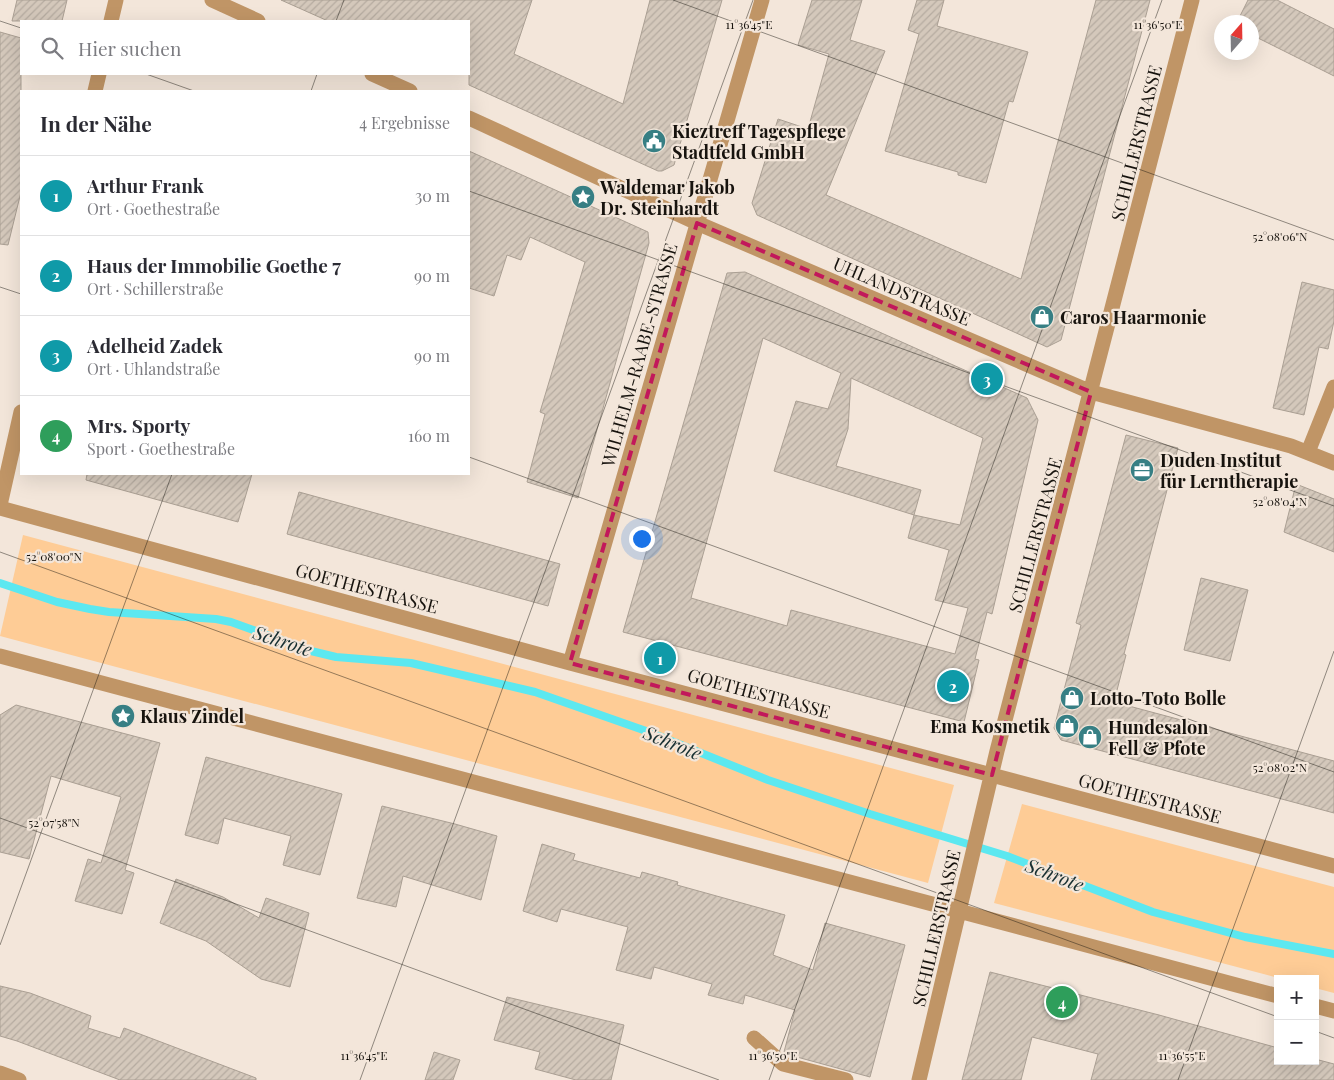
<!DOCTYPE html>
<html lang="de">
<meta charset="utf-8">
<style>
:root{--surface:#fff;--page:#f2f2f3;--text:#2b2b33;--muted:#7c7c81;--line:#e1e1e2;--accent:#b45309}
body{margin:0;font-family:"Playfair Display",serif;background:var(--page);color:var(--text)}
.controls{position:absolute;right:15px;bottom:15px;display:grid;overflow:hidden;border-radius:0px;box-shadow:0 5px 20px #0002}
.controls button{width:45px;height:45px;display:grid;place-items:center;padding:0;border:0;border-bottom:1px solid var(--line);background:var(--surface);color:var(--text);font:25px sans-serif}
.compass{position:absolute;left:1214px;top:15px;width:45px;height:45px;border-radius:50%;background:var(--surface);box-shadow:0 5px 20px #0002;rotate:20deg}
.you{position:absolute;left:641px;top:538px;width:18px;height:18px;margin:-12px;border:4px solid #fff;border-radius:50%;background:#1a73e8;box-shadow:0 0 0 8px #1a73e833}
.badge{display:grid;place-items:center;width:32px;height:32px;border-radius:50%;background:var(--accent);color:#fff;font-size:16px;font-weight:700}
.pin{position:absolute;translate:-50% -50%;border:2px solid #fff;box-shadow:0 1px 5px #0006}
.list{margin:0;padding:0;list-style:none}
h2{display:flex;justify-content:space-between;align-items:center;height:65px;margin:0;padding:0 20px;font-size:21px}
h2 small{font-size:16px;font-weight:400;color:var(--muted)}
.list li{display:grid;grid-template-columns:32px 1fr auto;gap:15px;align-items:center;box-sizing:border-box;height:80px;padding:0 20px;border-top:1px solid var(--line)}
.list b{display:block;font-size:19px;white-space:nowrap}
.list p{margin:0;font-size:16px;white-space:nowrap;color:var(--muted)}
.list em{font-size:16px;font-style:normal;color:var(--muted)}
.icon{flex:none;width:28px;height:28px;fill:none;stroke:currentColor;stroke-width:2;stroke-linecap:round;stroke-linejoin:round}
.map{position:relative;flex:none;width:1334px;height:1080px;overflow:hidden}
.search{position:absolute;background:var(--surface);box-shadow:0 5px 20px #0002;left:20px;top:20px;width:450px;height:55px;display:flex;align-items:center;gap:12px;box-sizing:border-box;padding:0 18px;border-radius:0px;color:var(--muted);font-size:19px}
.panel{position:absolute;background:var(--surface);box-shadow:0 5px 20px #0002;left:20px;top:90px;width:450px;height:385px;border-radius:0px}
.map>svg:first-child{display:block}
</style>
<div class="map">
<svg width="1334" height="1080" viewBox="0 0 1334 1080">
<defs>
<pattern id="building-hatch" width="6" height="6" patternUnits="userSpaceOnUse" patternTransform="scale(1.25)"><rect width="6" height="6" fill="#d4c8bb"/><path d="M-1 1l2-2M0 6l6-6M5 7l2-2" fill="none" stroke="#b5aba0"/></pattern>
</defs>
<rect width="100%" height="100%" fill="#f3e6da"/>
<path fill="#fecc96" d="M 23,535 L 954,785 L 928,883 L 0,636 Z
M 1022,804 L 1334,887 L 1334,993 L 1315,988 L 1315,979 L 1282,979 L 994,903 Z"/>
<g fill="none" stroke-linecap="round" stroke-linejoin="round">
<path stroke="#5ce8f0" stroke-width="8" d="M 0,583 L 57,602 L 90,609 L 109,612 L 216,619 L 231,622 L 311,651 L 336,657 L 411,663 L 535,692 L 649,732 L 768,780 L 870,814 L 1007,856 L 1153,912 L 1245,937 L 1334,954"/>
</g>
<path fill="url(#building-hatch)" stroke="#aa9f93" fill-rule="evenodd" d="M 17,0 L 67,0 L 62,21 L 12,21 Z
M 281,0 L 532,0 L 514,54 L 623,104 L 650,0 L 722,0 L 674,165 L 662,171 L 658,171 L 469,85 L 469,21 L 328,21 Z
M 812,0 L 862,0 L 850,40 L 885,51 L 826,195 L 1021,279 L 1096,0 L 1150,0 L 1061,340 L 1047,347 L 757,215 L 752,203 L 778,119 L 808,129 L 829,54 L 798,45 Z
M 917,0 L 944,0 L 937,26 L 1028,52 L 1013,102 L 1009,101 L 986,183 L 958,175 L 958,172 L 885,151 L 919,34 L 908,30 Z
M 1248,0 L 1277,0 L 1334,29 L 1334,76 L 1252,35 L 1252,22 L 1237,22 Z
M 0,32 L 21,38 L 21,192 L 8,245 L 0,244 Z
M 469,151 L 648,232 L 649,243 L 578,498 L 527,482 L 545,414 L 540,412 L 585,262 L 530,237 L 521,260 L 507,255 L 494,296 L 469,288 Z
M 745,272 L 1027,398 L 1038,420 L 992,614 L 987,612 L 975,659 L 979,660 L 964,722 L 623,632 L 727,273 ZM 763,338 L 841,373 L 828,409 L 796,401 L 774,471 L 914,515 L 908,538 L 949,550 L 935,600 L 968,608 L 955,654 L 791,610 L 787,626 L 691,598 ZM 851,378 L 983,438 L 960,525 L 914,515 L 921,490 L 836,466 L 848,429 Z
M 1302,282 L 1334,290 L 1334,321 L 1328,349 L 1319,347 L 1304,415 L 1273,408 Z
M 1126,435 L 1178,448 L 1124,654 L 1126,655 L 1114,702 L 1334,761 L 1334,813 L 1061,740 L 1054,728 L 1081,625 L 1076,623 Z
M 87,474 L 252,474 L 238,522 L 86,480 Z
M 1296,484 L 1334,499 L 1334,552 L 1284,532 Z
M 299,492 L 560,564 L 548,606 L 287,534 Z
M 1201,578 L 1248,590 L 1230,661 L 1184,650 Z
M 16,705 L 160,743 L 125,870 L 134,873 L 122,914 L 75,901 L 88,859 L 101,863 L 121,797 L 51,776 L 29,859 L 0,852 L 0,715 Z
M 206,757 L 342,794 L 320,875 L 283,865 L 291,836 L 224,818 L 218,844 L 185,835 Z
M 382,806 L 455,824 L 497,836 L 481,900 L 403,876 L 396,907 L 357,898 Z
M 542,844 L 575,854 L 573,860 L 640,878 L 642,872 L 678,882 L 677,885 L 785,915 L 773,955 L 813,970 L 825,923 L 905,945 L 870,1077 L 786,1054 L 784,1052 L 795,1010 L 745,995 L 743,1004 L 708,995 L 712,984 L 654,967 L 651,979 L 616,970 L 628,927 L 561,909 L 557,922 L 523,911 Z
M 176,879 L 223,897 L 259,918 L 266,898 L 309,913 L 290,987 L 261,979 L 206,941 L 160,923 Z
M 990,972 L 1159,1015 L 1278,1048 L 1278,1061 L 1315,1061 L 1315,1059 L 1334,1064 L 1334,1080 L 1091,1080 L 1098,1054 L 1032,1037 L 1021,1080 L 962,1080 Z
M 0,986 L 30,993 L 91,1016 L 88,1028 L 120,1038 L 124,1028 L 256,1078 L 256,1080 L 120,1080 L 17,1041 L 0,1036 Z
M 507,997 L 624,1025 L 611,1080 L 576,1080 L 535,1069 L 540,1052 L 494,1040 Z
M 434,1052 L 460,1060 L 453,1080 L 425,1080 Z"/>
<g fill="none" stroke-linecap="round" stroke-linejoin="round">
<path stroke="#c09566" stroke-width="15" d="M 754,1038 L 783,1064 L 846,1080"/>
<path stroke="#c09566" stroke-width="15" d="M 212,0 L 258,21
M 111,21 L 116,0
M 372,74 L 410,91
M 95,91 L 99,74
M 469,118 L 697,223 L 1091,392 L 1291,446 L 1334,463
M 1308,452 L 1334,387
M 0,505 L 21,412
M 0,508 L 570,663 L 1334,866
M 0,656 L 1278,996
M 570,663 L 762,0
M 1315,1006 L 1334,1011
M 0,1073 L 19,1080
M 919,1080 L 997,751 L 1192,0"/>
</g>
<path fill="none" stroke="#c2185b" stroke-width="4" stroke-dasharray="10 6" stroke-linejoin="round" d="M 697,223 L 1091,392 L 992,775 L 570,663 Z"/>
<path fill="none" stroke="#17130e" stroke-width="1" stroke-opacity="0.45" d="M 673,0 L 1334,240M 0,21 L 21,28M 336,21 L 344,0M 146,74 L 194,91M 311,91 L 317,74M 469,191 L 1334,506M 0,287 L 21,294M 469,457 L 1334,772M 0,552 L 1278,1017M 0,818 L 719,1080M 0,945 L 172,474M 1315,1031 L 1334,1038M 360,1080 L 753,0M 769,1080 L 1162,0M 1178,1080 L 1334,651"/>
<defs>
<g id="civic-disc" transform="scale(1.25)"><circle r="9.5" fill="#377f84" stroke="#f3e6da"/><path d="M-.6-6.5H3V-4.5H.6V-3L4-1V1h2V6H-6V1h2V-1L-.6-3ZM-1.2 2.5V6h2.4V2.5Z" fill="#fff"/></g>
<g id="sight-disc" transform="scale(1.25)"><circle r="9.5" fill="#377f84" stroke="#f3e6da"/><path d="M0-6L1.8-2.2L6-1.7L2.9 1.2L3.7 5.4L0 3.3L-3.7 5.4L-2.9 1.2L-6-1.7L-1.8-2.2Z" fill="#fff"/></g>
<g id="shop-disc" transform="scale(1.25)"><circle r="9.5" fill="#377f84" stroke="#f3e6da"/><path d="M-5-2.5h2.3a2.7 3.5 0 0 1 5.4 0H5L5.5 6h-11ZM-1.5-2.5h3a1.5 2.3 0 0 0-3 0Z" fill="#fff"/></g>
<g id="office-disc" transform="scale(1.25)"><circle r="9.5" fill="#377f84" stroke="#f3e6da"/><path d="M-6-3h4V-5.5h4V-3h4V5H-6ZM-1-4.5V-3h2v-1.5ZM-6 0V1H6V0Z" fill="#fff"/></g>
</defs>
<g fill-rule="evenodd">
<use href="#civic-disc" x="654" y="141"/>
<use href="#sight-disc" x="583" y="197"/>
<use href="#shop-disc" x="1042" y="317"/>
<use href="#office-disc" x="1142" y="470"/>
<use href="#shop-disc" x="1072" y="698"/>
<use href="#sight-disc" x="123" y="716"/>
<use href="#shop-disc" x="1067" y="726"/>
<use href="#shop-disc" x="1090" y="737"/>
</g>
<g text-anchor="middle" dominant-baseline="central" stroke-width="4.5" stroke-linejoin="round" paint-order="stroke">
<g font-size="18" font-weight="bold" fill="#17130e" stroke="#f3e6da" text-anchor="start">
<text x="672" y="131">Kieztreff Tagespflege<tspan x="672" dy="21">Stadtfeld GmbH</tspan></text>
<text x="600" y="187">Waldemar Jakob<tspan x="600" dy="21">Dr. Steinhardt</tspan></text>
<text x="1060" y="317">Caros Haarmonie</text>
<text x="1160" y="460">Duden Institut<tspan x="1160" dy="21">für Lerntherapie</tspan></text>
<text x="1090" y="698">Lotto-Toto Bolle</text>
<text x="140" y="716">Klaus Zindel</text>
<text x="1050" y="726" text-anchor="end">Ema Kosmetik</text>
<text x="1108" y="727">Hundesalon<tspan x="1108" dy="21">Fell &amp; Pfote</tspan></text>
</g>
<g font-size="18" fill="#17130e" stroke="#f3e6da">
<text transform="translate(1136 143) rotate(-76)">SCHILLERSTRASSE</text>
<text transform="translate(902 291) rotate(23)">UHLANDSTRASSE</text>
<text transform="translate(639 355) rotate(-74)">WILHELM-RAABE-STRASSE</text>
<text transform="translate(1035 535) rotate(-75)">SCHILLERSTRASSE</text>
<text transform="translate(367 588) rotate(15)">GOETHESTRASSE</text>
<text transform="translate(759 693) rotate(15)">GOETHESTRASSE</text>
<text transform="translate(1150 798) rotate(15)">GOETHESTRASSE</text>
<text transform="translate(936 928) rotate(-77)">SCHILLERSTRASSE</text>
</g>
<g font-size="19" font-style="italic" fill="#183032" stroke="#f3e6da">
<text transform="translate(283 640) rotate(18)">Schrote</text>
<text transform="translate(673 742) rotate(22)">Schrote</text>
<text transform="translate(1055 874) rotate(21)">Schrote</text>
</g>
</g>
<g font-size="12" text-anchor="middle" fill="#17130e" stroke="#f3e6da" stroke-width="4.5" stroke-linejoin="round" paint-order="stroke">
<text x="749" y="29">11°36'45"E</text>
<text x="1158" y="29">11°36'50"E</text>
<text x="1280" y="241">52°08'06"N</text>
<text x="1280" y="506">52°08'04"N</text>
<text x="54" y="561">52°08'00"N</text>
<text x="1280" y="772">52°08'02"N</text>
<text x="54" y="827">52°07'58"N</text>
<text x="364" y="1060">11°36'45"E</text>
<text x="773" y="1060">11°36'50"E</text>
<text x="1182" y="1060">11°36'55"E</text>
</g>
</svg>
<div class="controls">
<button>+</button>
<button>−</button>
</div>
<svg class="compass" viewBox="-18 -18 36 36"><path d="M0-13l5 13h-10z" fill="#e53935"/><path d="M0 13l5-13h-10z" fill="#7c7c81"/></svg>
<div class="you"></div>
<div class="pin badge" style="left:660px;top:658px;background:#0f9aa8">1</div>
<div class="pin badge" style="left:953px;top:686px;background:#0f9aa8">2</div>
<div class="pin badge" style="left:987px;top:379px;background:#0f9aa8">3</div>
<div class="pin badge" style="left:1062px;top:1002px;background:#2e9e5b">4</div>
<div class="search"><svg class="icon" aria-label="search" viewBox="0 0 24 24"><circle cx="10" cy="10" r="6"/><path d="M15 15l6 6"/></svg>Hier suchen</div>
<section class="panel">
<h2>In der Nähe<small>4 Ergebnisse</small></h2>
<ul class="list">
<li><span class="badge" style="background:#0f9aa8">1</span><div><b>Arthur Frank</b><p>Ort · Goethestraße</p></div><em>30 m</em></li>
<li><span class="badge" style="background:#0f9aa8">2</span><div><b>Haus der Immobilie Goethe 7</b><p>Ort · Schillerstraße</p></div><em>90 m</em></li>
<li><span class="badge" style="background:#0f9aa8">3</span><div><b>Adelheid Zadek</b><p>Ort · Uhlandstraße</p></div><em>90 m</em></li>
<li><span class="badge" style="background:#2e9e5b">4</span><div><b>Mrs. Sporty</b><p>Sport · Goethestraße</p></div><em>160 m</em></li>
</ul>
</section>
</div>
